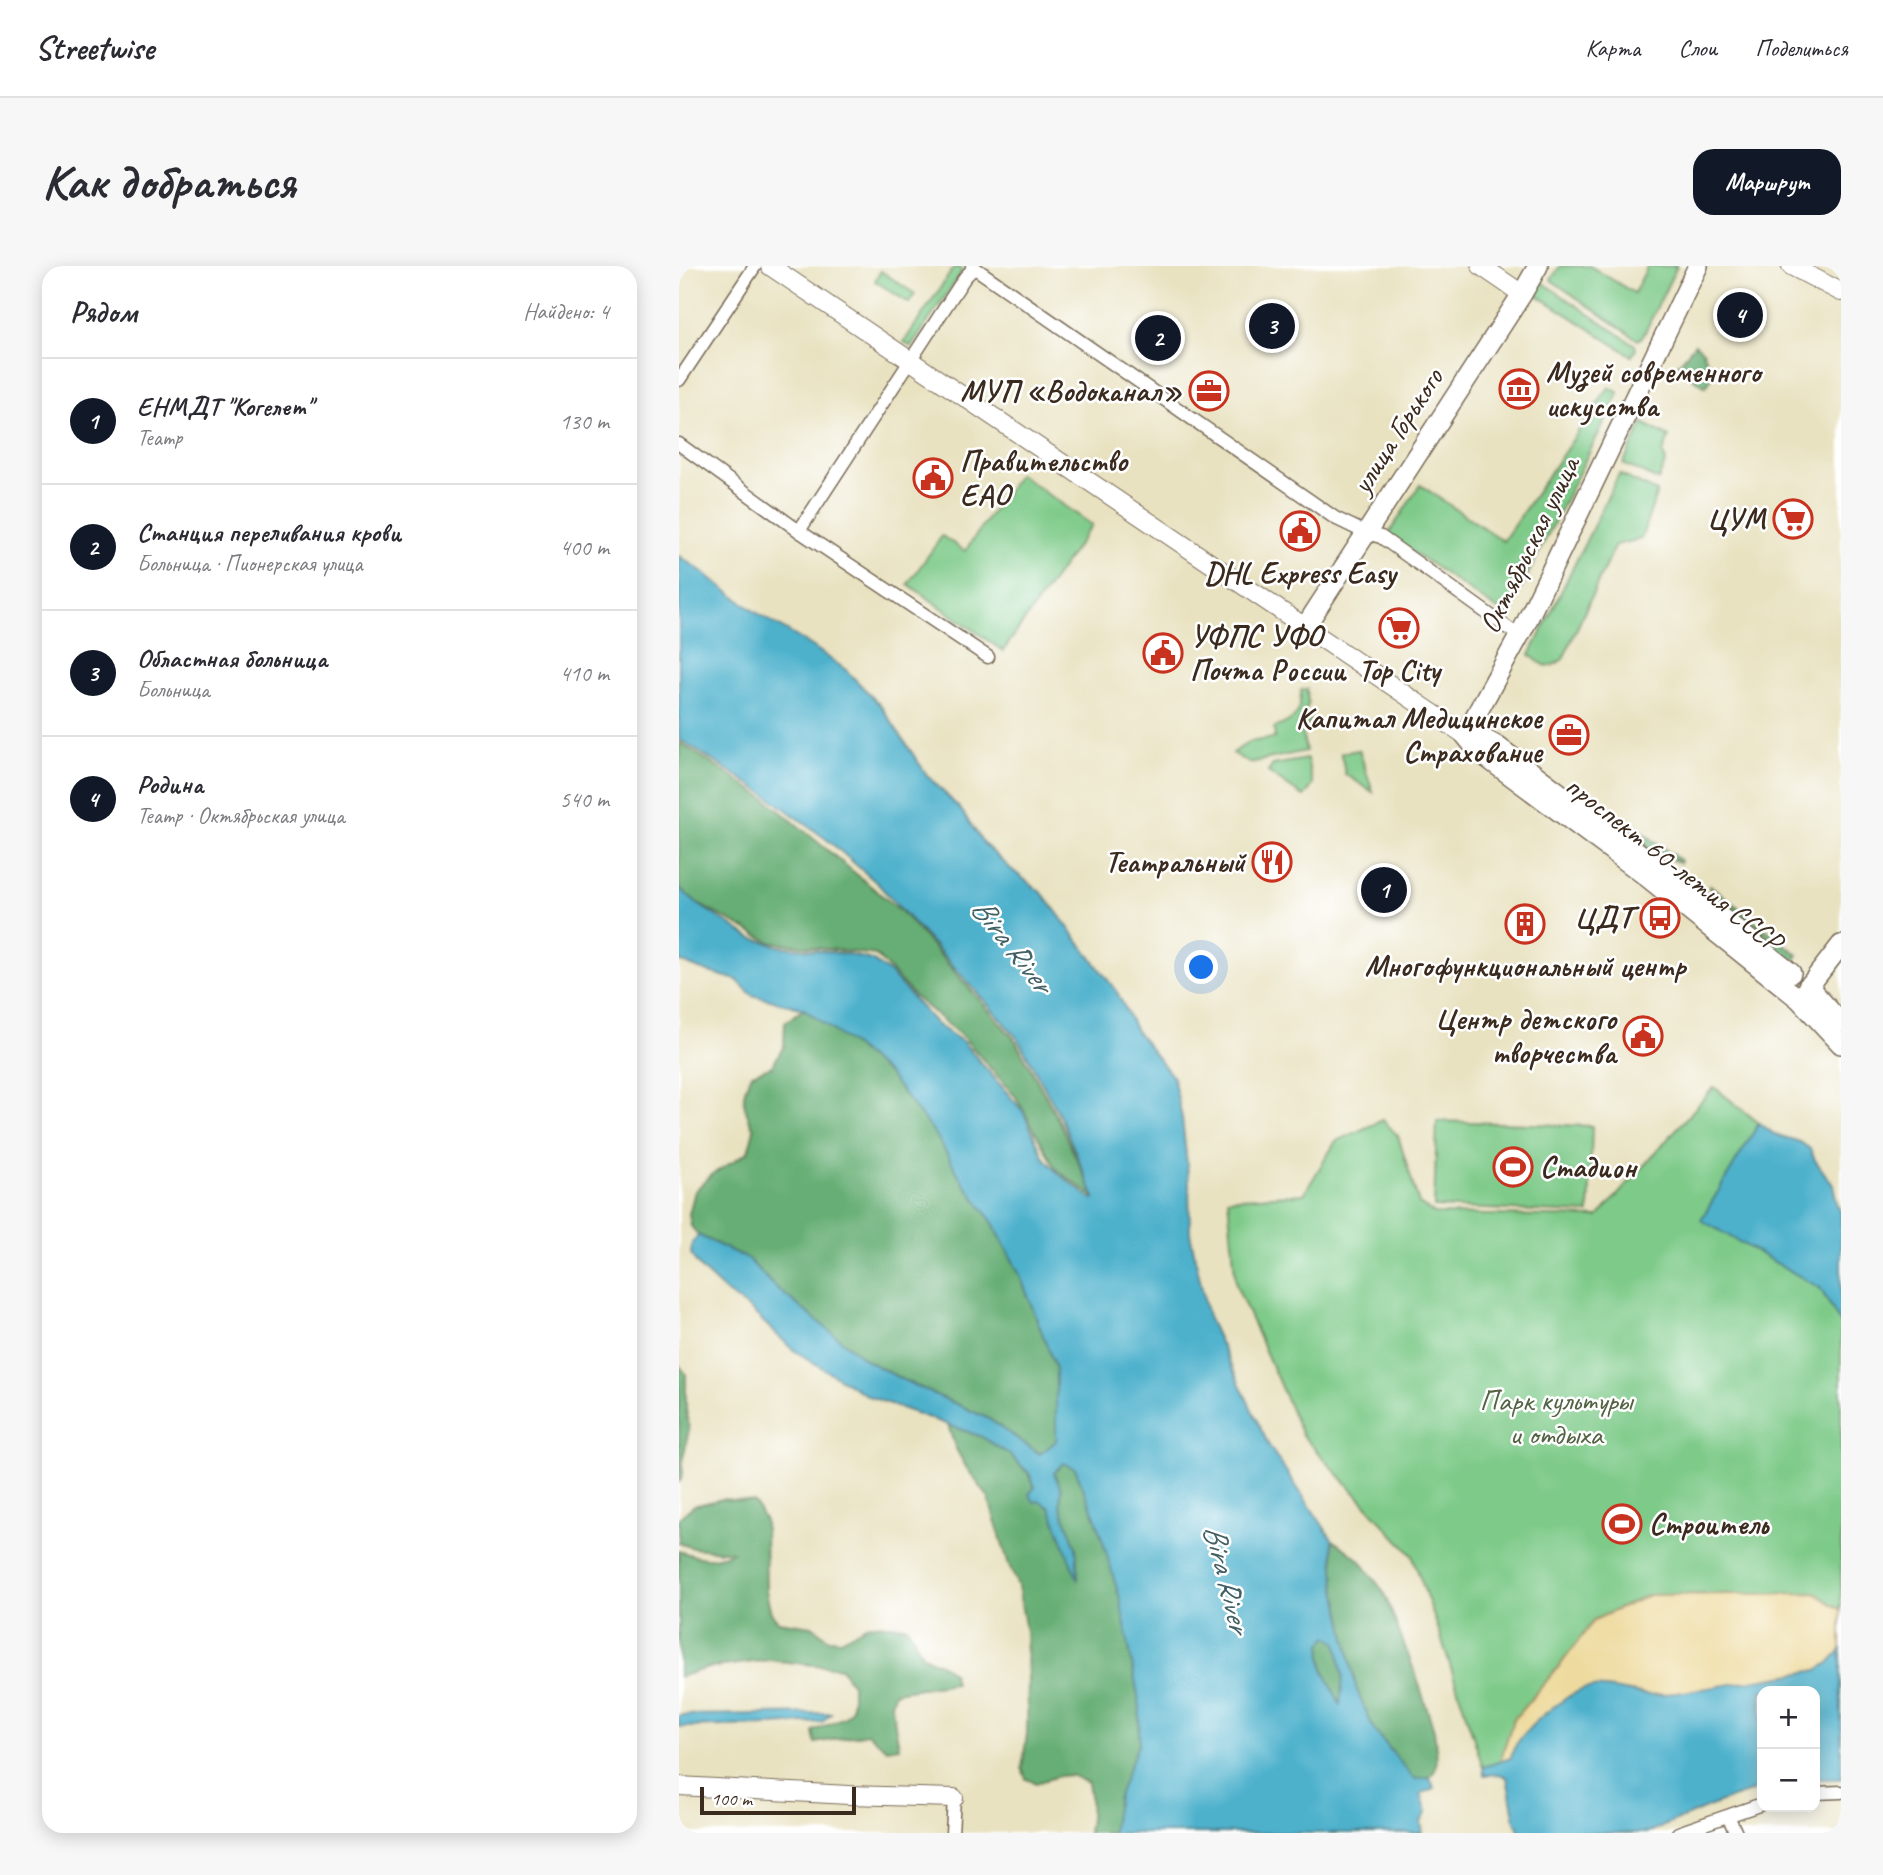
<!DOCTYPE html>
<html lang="ru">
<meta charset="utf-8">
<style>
:root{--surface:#fff;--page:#f7f7f7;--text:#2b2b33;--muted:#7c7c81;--line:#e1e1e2;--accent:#111827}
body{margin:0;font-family:Caveat,sans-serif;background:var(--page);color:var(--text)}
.controls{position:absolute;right:21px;bottom:21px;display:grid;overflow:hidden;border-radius:14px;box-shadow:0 4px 18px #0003}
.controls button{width:63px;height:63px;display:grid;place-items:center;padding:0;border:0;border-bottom:2px solid var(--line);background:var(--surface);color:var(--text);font:35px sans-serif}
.scale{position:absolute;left:21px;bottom:18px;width:156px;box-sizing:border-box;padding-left:7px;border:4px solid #3b2a1e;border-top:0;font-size:19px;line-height:24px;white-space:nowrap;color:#3b2a1e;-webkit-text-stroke:5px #fff;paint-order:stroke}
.you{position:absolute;left:523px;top:702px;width:24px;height:24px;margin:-18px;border:5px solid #fff;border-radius:50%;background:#1a73e8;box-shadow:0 0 0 10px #1a73e833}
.badge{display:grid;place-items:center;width:46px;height:46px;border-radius:50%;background:var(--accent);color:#fff;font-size:23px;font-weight:700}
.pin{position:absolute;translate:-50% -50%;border:4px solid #fff;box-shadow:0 2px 7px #0006}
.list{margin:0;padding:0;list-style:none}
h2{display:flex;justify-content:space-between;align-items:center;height:91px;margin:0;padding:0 28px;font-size:30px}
h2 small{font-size:23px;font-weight:400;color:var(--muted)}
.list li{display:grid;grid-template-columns:46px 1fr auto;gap:21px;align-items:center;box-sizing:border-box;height:126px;padding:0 28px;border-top:2px solid var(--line)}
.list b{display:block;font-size:26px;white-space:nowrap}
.list p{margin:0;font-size:23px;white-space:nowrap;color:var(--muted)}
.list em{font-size:23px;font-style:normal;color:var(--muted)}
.map{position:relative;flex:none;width:1162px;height:1567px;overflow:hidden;border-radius:21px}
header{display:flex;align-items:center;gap:42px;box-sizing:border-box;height:98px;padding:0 35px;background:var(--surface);border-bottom:2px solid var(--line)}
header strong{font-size:33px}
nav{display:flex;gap:38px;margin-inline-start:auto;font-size:24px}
.intro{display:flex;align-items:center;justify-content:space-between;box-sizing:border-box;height:168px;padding:0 42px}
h1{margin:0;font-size:49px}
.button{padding:18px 32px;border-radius:21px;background:var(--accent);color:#fff;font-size:24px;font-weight:700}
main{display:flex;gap:42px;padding:0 42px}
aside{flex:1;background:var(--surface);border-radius:21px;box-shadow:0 4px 18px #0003}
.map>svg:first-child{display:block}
</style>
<header>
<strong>Streetwise</strong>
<nav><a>Карта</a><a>Слои</a><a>Поделиться</a></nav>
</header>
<div class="intro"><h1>Как добраться</h1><a class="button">Маршрут</a></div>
<main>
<aside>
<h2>Рядом<small>Найдено: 4</small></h2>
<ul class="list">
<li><span class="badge">1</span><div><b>ЕНМДТ &quot;Когелет&quot;</b><p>Театр</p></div><em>130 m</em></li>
<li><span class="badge">2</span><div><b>Станция переливания крови</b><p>Больница · Пионерская улица</p></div><em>400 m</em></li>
<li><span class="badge">3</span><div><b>Областная больница</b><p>Больница</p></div><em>410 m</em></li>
<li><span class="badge">4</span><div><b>Родина</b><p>Театр · Октябрьская улица</p></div><em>540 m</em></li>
</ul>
</aside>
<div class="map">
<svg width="1162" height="1567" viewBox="0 0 1162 1567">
<rect width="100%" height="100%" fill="#fff"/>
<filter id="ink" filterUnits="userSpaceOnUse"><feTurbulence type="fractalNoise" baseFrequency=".0143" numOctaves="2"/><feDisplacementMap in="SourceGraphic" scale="14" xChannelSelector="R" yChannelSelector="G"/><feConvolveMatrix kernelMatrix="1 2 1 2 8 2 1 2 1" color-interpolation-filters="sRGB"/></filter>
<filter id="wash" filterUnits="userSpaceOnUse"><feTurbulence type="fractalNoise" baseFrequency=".00686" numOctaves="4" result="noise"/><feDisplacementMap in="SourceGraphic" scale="28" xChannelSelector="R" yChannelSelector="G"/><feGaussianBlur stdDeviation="1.57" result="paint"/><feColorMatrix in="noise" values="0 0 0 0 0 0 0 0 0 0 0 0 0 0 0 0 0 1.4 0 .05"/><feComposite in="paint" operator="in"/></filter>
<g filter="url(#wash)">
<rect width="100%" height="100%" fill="#e9e2c1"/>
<path fill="#7eca89" stroke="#5c7a54" stroke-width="2" d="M 276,0 L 284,4 L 232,81 L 225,76 Z
M 881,0 L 911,0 L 955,27 L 969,0 L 998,0 L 964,70 L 959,74 L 872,14 Z
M 202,5 L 236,28 L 230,37 L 196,15 Z
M 860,14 L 956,79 L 957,83 L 953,90 L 858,29 L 856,26 Z
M 930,121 L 940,127 L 828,350 L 709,269 L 741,219 L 824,275 Z
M 964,157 L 990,171 L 984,187 L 987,196 L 979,214 L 944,198 Z
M 340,208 L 413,259 L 324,385 L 229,318 L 263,270 L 286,285 Z
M 940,208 L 978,226 L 962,273 L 936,279 L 884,393 C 869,405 865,400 851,389 Z
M 628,423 L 629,439 L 624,448 L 632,453 L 623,466 L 627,485 L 570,497 L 554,487 L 570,476 L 596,472 L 595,462 C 617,454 622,448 622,424 Z
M 680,484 L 694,526 L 666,508 L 662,487 Z
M 628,493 L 634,519 L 625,531 L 589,506 L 594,499 Z
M 1035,821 L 1080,857 L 1023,954 L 1141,1022 L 1162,1058 L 1162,1344 L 1136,1327 L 969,1329 L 915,1354 L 882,1398 L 834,1454 L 821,1496 L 804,1501 L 760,1365 L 733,1289 L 623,1169 L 557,1019 L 549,933 L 625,928 L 657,875 L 704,854 L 719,870 L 740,938 L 756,948 L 919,951 Z
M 758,855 L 913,860 L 910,947 L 755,941 Z"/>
<path fill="#66ae75" stroke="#506c4a" stroke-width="2" d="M 1016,78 L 1024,85 L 1034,110 L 1027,121 L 997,101 Z
M 0,476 L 87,533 L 224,647 L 336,774 L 378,851 L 416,932 L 377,903 L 337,831 L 285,772 L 236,731 L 197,689 L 91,676 L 17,637 L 0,622 Z
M 943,551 L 1002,595 L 1001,597 L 973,585 L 938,558 Z
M 1031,619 L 1119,689 L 1112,699 L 1046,644 L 1030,622 Z
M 125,743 L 175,780 L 210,809 L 257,869 L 281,911 L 314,957 L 340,1007 L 377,1103 L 377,1175 L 362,1188 L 308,1152 L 224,1114 L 188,1095 L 95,1020 L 69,993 L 19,969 L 12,960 L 10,948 L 16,925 L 32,909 L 69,886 L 75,864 C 65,842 59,831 73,808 L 93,800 L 105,780 L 106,756 Z
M 0,1099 L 7,1108 L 7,1143 L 10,1163 L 3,1197 L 4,1208 L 0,1217 Z
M 269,1159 L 303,1171 L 330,1188 L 350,1208 L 361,1235 L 371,1242 L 378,1258 L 392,1298 L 399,1313 L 397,1282 L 381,1238 L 382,1223 L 375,1207 L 384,1197 L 396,1202 L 417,1253 L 442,1333 L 461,1441 L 460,1476 L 439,1530 L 433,1567 L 409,1567 C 412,1550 413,1534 409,1517 L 392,1509 L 380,1510 L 357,1517 L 347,1513 L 343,1502 L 348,1468 L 349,1412 L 347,1365 L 339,1320 L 330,1299 L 309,1231 L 287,1201 L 276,1181 Z
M 43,1233 L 75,1236 L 86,1255 L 87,1325 L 92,1347 L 99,1355 L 133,1360 L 150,1373 L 162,1374 L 190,1358 L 228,1360 L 244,1390 L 265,1400 L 273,1406 L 276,1417 L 216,1426 L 212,1437 L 220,1481 L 208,1483 L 189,1467 L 136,1477 L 134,1465 L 166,1451 L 173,1442 L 173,1419 L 162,1402 L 90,1394 L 29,1402 L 0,1411 L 0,1285 C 20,1292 34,1296 53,1286 L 14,1282 L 0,1277 L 0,1252 L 14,1240 Z
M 653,1273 L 680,1293 L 704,1325 L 709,1337 L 738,1412 L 755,1464 L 758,1493 L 756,1504 L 751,1511 L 735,1513 L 695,1464 L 677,1422 L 656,1318 Z
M 648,1369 L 658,1377 L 664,1411 L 661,1439 L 644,1403 L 642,1378 Z"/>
<path fill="#eeda9e" stroke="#94825e" stroke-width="2" d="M 1136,1327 L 1162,1344 L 1162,1384 L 1150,1397 L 1138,1404 L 1001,1427 L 969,1429 L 947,1425 L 832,1492 L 821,1496 L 834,1454 L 882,1398 L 915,1354 L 970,1329 Z"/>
<path fill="#4db1cc" stroke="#446e75" stroke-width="2" fill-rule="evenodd" d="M 0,290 L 18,302 L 75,345 L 133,380 L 167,404 L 201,439 L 248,509 L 282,544 L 305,578 L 332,603 L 364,628 L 438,726 L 457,765 L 494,811 L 503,852 L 510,917 L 511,967 L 529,1051 L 590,1180 L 653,1273 L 656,1318 L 677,1422 L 695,1464 L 735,1513 L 751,1511 L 755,1522 L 742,1528 L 748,1546 L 742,1556 L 744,1567 L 433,1567 L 439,1530 L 460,1476 L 461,1441 L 441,1333 L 417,1253 L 396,1202 L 384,1197 L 375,1207 L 382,1223 L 381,1238 L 397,1282 L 399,1315 L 371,1242 L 361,1235 L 355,1236 L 350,1228 L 356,1221 L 350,1207 L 330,1188 L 303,1171 L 189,1130 L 113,1083 L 71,1043 L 48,1027 L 23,1004 L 12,989 L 13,977 L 19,969 L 69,993 L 95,1020 L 188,1095 L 224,1114 L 308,1152 L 361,1188 L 377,1175 L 377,1103 L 340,1007 L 314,957 L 281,911 L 257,869 L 210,809 L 175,780 L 125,743 L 73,729 L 58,714 L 26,705 L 0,695 L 0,622 L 17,637 L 70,671 L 99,680 L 168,688 L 193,694 L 212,708 L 257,758 L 284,776 L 344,845 L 365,892 L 379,907 L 413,933 L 416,932 L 381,850 L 339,773 L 295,723 L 199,618 L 151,576 L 86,528 L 0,473 ZM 649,1370 L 658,1377 L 664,1411 L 661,1438 L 644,1403 L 642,1378 Z
M 1080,857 L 1095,868 L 1121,876 L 1131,883 L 1136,894 L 1154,919 L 1159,941 L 1162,946 L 1162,1058 L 1141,1022 L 1022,954 Z
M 1162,1384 L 1162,1513 L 1136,1513 L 1136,1425 L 1083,1425 L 1083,1522 L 1039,1537 L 968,1567 L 842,1567 L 836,1556 L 828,1511 L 821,1508 L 805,1509 L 804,1501 L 832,1492 C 833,1470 889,1425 909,1422 C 931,1419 952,1429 973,1429 C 1001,1428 1026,1422 1053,1418 C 1082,1413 1110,1410 1138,1404 L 1150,1397 Z
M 152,1447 L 143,1456 L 91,1459 L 0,1461 L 0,1449 Z"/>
</g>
<g filter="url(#ink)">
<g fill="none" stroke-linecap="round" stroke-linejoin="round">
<g stroke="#786a57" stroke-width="15">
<path id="street" d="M 293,0 L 656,252 L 687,267 L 702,271 L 840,370
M 0,114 L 76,0
M 0,178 L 120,265 L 309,391
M 120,265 L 286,11 L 295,2
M 1136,1527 L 1162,1526
M 1049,1550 L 1057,1567
M 273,1567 L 275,1532
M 999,1567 L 1083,1538"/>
</g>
<g stroke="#786a57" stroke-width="20">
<path id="secondary" d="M 91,0 L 786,469
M 802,0 L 843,28
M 1112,0 L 1162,26
M 0,1520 L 170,1529 L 275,1532"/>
</g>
<g stroke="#786a57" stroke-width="22">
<path id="primary" d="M 626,361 L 843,28 L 859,0
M 786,469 L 844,363 L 1019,0
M 786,469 L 800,486 L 963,607 L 1120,733 L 1162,778
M 786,469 L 807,474 L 818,480 L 971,595 L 1112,707
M 1129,720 L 1162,757
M 1120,733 L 1162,679"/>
</g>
<use href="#street" stroke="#fff" stroke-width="12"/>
<use href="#secondary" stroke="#fff" stroke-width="18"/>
<use href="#primary" stroke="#fff" stroke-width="19"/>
</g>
</g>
<defs>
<g id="museum-ring" transform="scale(2.0125)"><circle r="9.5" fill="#fff" stroke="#c8321e" stroke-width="1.5"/><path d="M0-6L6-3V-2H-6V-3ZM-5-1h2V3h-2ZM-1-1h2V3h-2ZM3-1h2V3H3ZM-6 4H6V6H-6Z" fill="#c8321e"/></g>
<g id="office-ring" transform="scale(2.0125)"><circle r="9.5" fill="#fff" stroke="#c8321e" stroke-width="1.5"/><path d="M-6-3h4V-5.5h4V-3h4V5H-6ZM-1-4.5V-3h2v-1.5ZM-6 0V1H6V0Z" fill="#c8321e"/></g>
<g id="civic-ring" transform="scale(2.0125)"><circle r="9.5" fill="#fff" stroke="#c8321e" stroke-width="1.5"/><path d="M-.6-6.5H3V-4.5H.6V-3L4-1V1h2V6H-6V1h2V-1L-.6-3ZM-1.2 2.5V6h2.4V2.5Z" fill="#c8321e"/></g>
<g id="supermarket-ring" transform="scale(2.0125)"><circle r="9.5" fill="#fff" stroke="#c8321e" stroke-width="1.5"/><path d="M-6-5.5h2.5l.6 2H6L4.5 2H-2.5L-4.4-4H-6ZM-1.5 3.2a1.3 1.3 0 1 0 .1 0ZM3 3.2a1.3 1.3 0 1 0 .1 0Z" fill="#c8321e"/></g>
<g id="restaurant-ring" transform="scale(2.0125)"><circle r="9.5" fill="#fff" stroke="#c8321e" stroke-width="1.5"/><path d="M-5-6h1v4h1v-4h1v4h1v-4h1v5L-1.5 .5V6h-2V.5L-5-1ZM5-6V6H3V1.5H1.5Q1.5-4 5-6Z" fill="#c8321e"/></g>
<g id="bus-ring" transform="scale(2.0125)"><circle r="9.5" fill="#fff" stroke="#c8321e" stroke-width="1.5"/><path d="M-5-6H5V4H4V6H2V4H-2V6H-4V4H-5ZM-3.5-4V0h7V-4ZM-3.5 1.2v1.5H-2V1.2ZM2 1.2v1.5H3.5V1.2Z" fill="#c8321e"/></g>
<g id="building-ring" transform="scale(2.0125)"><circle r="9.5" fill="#fff" stroke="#c8321e" stroke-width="1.5"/><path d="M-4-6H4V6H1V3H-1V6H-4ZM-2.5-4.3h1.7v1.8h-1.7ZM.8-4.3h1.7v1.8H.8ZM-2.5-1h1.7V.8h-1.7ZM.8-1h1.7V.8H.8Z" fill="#c8321e"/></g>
<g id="stadium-ring" transform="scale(2.0125)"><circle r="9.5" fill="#fff" stroke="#c8321e" stroke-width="1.5"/><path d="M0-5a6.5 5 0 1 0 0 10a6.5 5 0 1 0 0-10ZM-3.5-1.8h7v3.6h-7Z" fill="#c8321e"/></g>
</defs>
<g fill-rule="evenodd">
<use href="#museum-ring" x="840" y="123"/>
<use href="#office-ring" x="530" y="125"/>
<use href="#civic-ring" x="254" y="212"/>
<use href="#supermarket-ring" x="1114" y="253"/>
<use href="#civic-ring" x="621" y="265"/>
<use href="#supermarket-ring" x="720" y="362"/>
<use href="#civic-ring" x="484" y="387"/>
<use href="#office-ring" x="890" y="469"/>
<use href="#restaurant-ring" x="593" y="596"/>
<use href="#bus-ring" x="981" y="652"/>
<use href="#building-ring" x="846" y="658"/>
<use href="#civic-ring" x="964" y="770"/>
<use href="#stadium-ring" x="834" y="901"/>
<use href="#stadium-ring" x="943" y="1258"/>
</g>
<g text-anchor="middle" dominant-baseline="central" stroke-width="5" stroke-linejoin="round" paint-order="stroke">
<g font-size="30" font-weight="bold" fill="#3b2a1e" stroke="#fff" text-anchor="end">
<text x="867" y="106" text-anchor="start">Музей современного<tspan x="867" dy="34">искусства</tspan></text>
<text x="503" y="125">МУП «Водоканал»</text>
<text x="281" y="195" text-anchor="start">Правительство<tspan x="281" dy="34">ЕАО</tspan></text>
<text x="1087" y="253">ЦУМ</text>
<text x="621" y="307" text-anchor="middle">DHL Express Easy</text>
<text x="511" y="370" text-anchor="start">УФПС УФО<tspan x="511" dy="34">Почта России</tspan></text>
<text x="720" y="404" text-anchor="middle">Top City</text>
<text x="863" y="452">Капитал Медицинское<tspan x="863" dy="34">Страхование</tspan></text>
<text x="566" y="596">Театральный</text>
<text x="954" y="652">ЦДТ</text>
<text x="846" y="700" text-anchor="middle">Многофункциональный центр</text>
<text x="937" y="753">Центр детского<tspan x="937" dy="34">творчества</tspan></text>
<text x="861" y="901" text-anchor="start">Стадион</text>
<text x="970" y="1258" text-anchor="start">Строитель</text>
</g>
<g font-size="30" fill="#3b2a1e" stroke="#fff">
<text transform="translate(718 165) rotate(-57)">улица Горького</text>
<text transform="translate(850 279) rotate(-64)">Октябрьская улица</text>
<text transform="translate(995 597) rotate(38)">проспект 60-летия СССР</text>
</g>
<g font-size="30" fill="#526243" stroke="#fff">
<text x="877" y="1134">Парк культуры<tspan x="877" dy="34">и отдыха</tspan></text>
</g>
<g font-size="32" font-style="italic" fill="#426064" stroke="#fff">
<text transform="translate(333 679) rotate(52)">Bira River</text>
<text transform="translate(548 1312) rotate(76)">Bira River</text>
</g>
</g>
</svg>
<div class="controls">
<button>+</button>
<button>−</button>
</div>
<div class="scale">100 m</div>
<div class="you"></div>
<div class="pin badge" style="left:705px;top:624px">1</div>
<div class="pin badge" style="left:479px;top:72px">2</div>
<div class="pin badge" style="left:593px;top:60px">3</div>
<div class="pin badge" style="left:1061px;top:49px">4</div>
</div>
</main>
